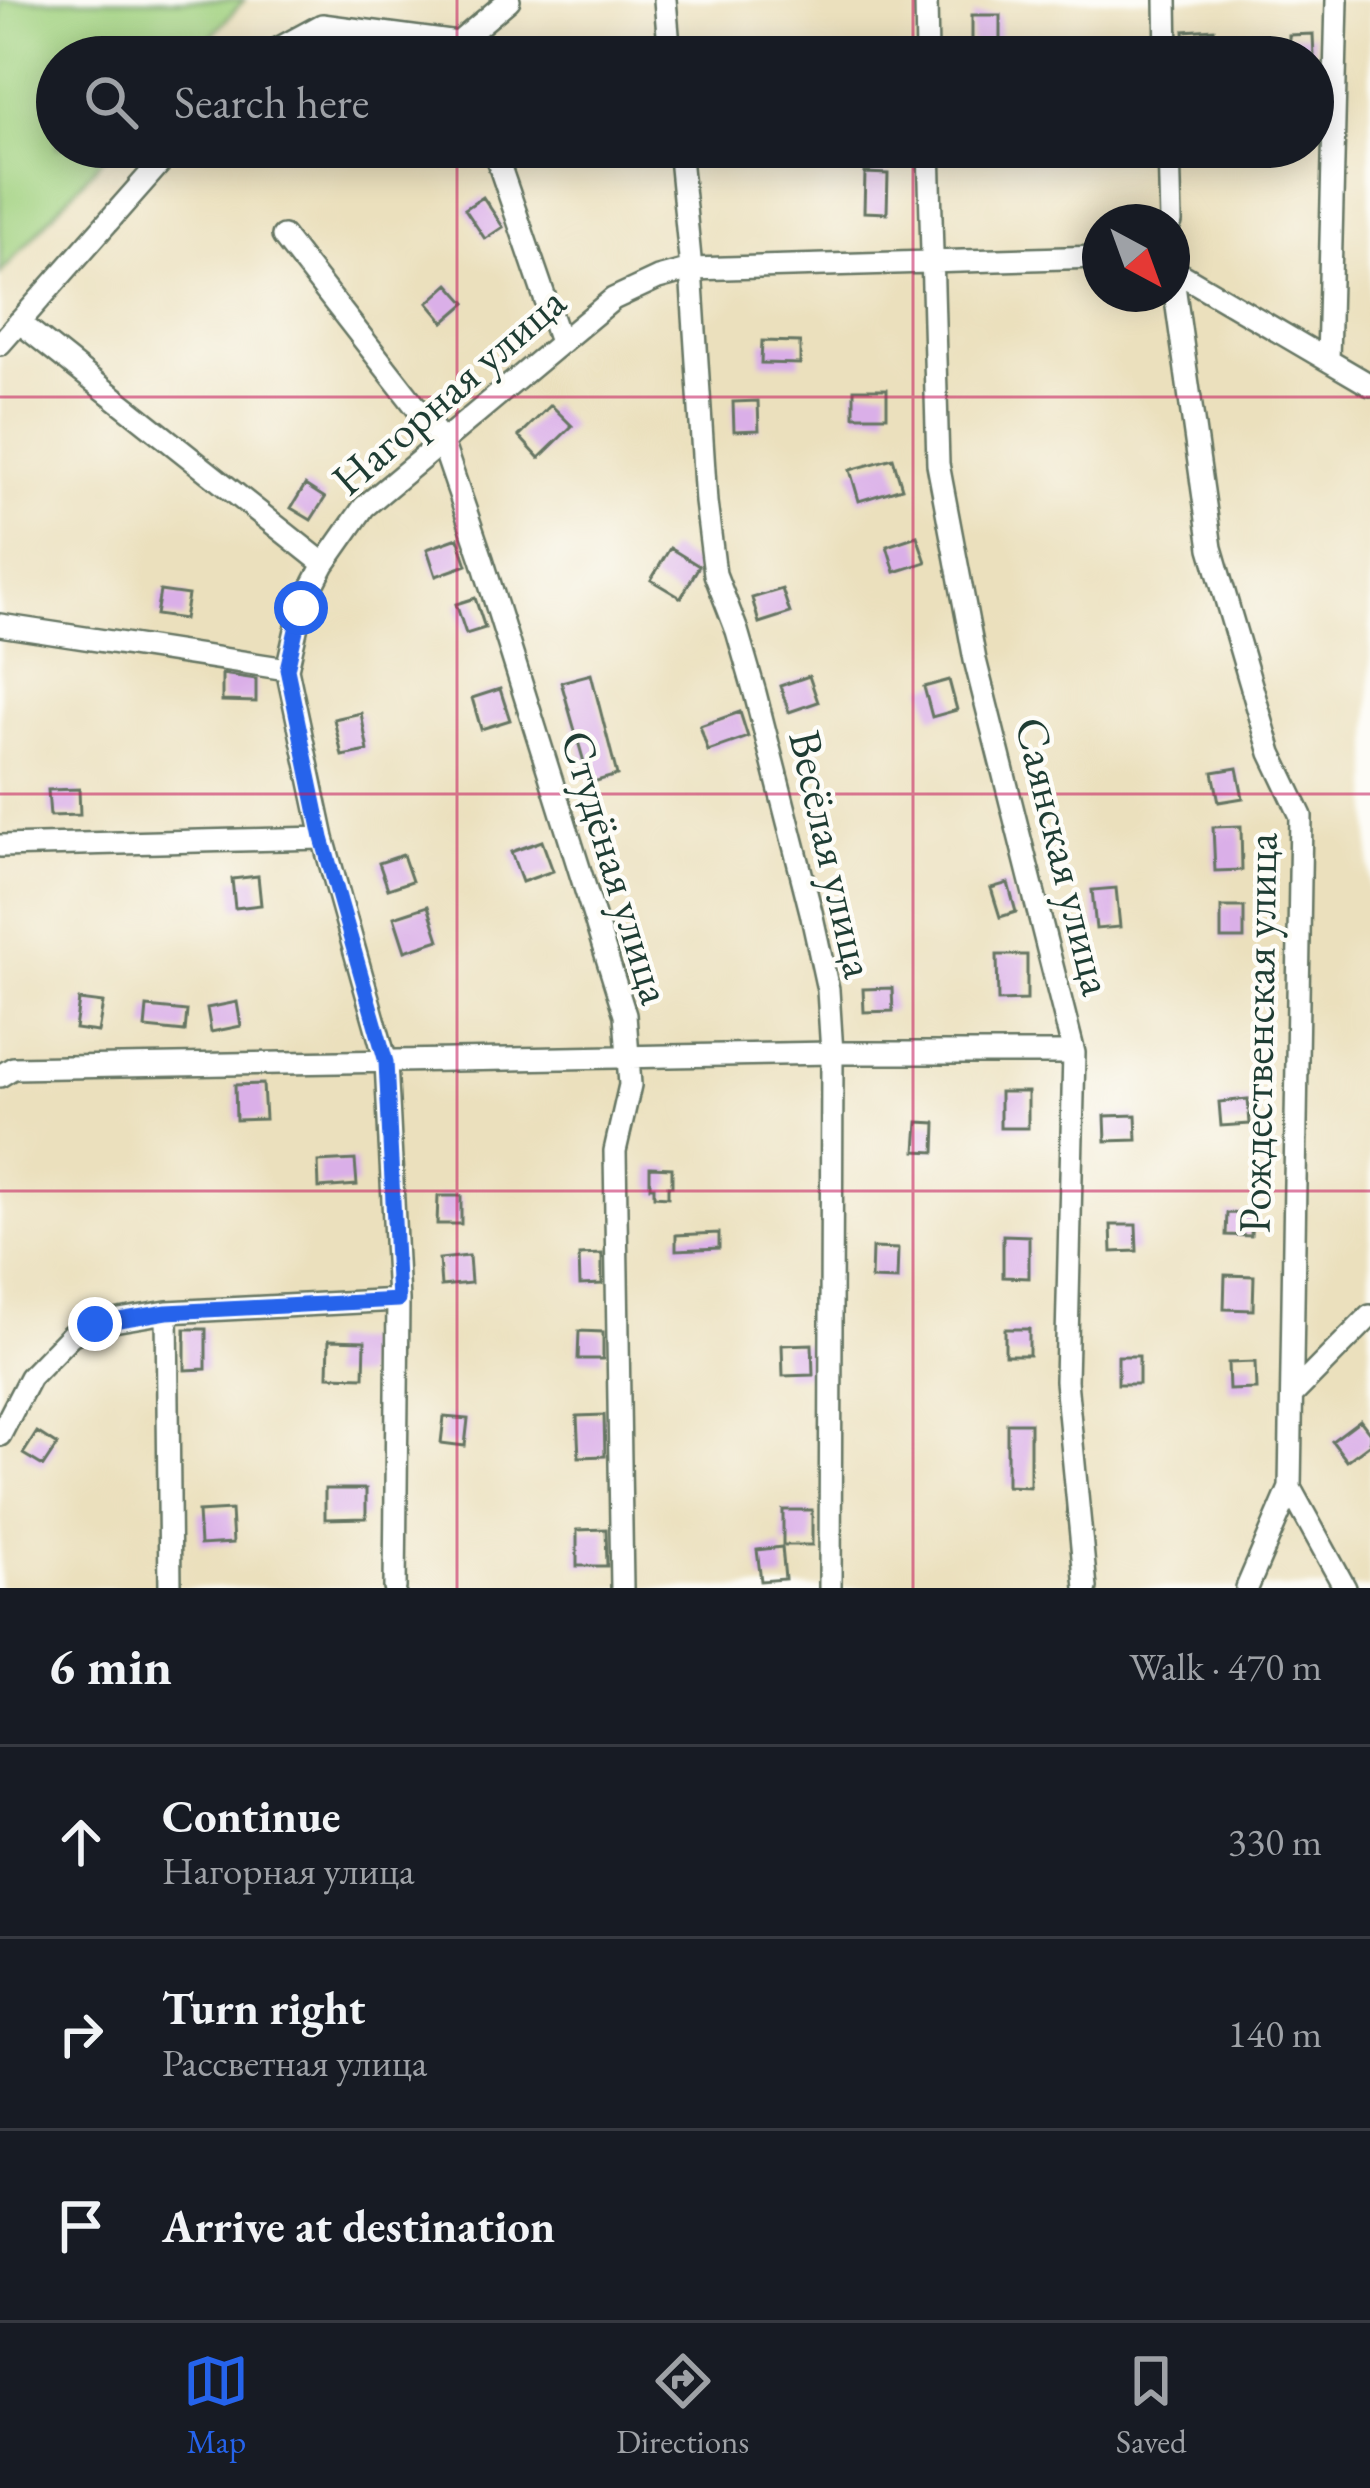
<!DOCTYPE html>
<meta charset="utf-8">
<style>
:root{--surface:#171b24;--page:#20242c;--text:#f1f3f6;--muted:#9ea1a6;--line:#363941;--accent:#2563eb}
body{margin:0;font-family:"EB Garamond",serif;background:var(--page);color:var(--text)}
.compass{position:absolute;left:1082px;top:204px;width:108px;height:108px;border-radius:50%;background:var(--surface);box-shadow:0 6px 30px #0003;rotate:139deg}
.stop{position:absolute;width:36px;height:36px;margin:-27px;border:9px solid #2563eb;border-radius:50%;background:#fff}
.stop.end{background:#2563eb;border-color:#fff;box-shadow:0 3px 12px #0008}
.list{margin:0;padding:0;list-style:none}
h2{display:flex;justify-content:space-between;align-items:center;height:156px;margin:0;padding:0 48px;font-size:51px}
h2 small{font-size:39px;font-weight:400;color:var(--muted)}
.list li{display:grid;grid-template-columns:78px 1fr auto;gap:36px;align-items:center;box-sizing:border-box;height:192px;padding:0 48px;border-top:3px solid var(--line)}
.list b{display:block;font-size:45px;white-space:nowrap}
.list p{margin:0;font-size:39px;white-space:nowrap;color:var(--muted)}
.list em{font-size:39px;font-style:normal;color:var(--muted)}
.icon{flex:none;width:66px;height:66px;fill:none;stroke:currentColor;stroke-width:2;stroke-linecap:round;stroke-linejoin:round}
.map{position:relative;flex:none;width:1370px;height:1588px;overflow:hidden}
.search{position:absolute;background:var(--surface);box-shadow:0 6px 30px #0003;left:36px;right:36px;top:36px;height:132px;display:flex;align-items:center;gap:30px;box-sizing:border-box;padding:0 42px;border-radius:66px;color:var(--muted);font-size:45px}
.sheet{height:732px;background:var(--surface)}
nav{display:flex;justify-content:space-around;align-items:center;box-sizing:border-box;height:168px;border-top:3px solid var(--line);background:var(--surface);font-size:33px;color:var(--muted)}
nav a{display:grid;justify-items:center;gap:6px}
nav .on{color:var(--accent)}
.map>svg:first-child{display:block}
</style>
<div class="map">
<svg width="1370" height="1588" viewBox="0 0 1370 1588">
<rect width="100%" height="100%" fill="#fdfcf7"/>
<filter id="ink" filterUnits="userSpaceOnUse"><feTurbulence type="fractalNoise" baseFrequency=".00833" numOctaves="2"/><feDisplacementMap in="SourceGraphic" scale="24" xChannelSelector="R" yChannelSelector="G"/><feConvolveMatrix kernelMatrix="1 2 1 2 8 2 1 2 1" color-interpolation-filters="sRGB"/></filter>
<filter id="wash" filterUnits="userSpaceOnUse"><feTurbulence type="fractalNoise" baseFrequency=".004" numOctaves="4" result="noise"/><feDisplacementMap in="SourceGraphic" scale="48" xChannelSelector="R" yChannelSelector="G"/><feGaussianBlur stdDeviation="2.7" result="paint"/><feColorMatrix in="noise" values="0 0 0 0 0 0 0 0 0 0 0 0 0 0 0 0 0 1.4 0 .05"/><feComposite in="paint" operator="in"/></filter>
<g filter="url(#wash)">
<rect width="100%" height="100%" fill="#ebe0bd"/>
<path fill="#a1d180" stroke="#60875a" stroke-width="3" d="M 0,0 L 244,0 L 193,57 L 57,57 L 57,147 L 113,147 L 0,274 Z"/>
<g id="blocks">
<path fill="#daafe8" d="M 972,15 L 1000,15 L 1000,47 L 972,47 Z
M 1214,29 L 1215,49 L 1185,51 L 1184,31 Z
M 1313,34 L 1314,57 L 1289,57 L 1289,35 Z
M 865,173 L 888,174 L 887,213 L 864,212 Z
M 483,197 L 503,227 L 485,239 L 465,209 Z
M 449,284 L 466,303 L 444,322 L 428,303 Z
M 762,341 L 800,342 L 800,364 L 761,363 Z
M 854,389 L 887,389 L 887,416 L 854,416 Z
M 758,401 L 759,430 L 734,431 L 733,402 Z
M 551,405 L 572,426 L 539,458 L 519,436 Z
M 893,458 L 902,488 L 859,501 L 850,470 Z
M 305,485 L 325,498 L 311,520 L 291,508 Z
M 917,536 L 926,562 L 895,572 L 887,546 Z
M 458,538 L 467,565 L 436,576 L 427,549 Z
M 670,548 L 699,566 L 681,598 L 651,580 Z
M 782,589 L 790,613 L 759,623 L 752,598 Z
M 160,591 L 188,595 L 184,619 L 156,615 Z
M 475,598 L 485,628 L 466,634 L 456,604 Z
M 222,674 L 256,679 L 256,702 L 222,701 Z
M 591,674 L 617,775 L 590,783 L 561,682 Z
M 809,676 L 818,702 L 789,712 L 780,686 Z
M 949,680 L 957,710 L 932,717 L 924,687 Z
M 500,689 L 510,720 L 481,729 L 472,698 Z
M 740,712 L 748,737 L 708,751 L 700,726 Z
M 361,713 L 368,751 L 342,756 L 334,719 Z
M 1237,768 L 1243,798 L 1219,802 L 1213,772 Z
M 79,789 L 80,815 L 50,816 L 48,790 Z
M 1241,826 L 1242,870 L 1215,871 L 1213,827 Z
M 542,841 L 553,871 L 522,882 L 511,852 Z
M 403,855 L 412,881 L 388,889 L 379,863 Z
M 258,876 L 261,905 L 235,908 L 232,879 Z
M 1008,883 L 1016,912 L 1000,917 L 991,888 Z
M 1116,888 L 1120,927 L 1096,929 L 1092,890 Z
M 428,906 L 439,940 L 405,951 L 394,917 Z
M 1221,907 L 1244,907 L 1244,939 L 1221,939 Z
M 997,955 L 1027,955 L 1027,1000 L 998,1001 Z
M 892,988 L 893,1011 L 864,1012 L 863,989 Z
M 79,1000 L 103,1003 L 98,1032 L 75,1029 Z
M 237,1002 L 241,1026 L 211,1032 L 207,1008 Z
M 147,1007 L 187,1011 L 185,1032 L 145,1028 Z
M 263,1084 L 265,1119 L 236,1120 L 235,1085 Z
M 1000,1092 L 1028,1092 L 1028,1128 L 1000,1128 Z
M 1248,1099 L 1250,1124 L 1221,1126 L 1219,1102 Z
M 1136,1115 L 1137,1140 L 1106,1141 L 1105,1116 Z
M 918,1122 L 936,1123 L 935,1152 L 916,1151 Z
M 355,1160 L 357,1185 L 319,1188 L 318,1162 Z
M 650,1167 L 672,1168 L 672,1186 L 668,1186 L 668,1197 L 654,1196 L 654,1187 L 650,1187 Z
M 438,1196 L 461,1196 L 461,1224 L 437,1224 Z
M 1227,1213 L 1252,1214 L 1251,1236 L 1226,1235 Z
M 1111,1225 L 1136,1225 L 1137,1251 L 1112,1252 Z
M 719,1233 L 719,1248 L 676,1250 L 676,1235 Z
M 1003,1235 L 1029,1236 L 1029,1278 L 1003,1277 Z
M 872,1248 L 898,1249 L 897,1280 L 871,1279 Z
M 602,1254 L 602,1284 L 580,1285 L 579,1255 Z
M 469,1256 L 471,1283 L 441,1286 L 439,1259 Z
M 1225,1275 L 1254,1276 L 1253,1310 L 1224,1309 Z
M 185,1329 L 206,1329 L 206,1369 L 185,1370 Z
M 1005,1329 L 1029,1329 L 1029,1355 L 1005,1355 Z
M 579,1331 L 603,1332 L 603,1359 L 578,1359 Z
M 329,1340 L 365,1341 L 364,1377 L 328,1376 Z
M 812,1344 L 813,1375 L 783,1376 L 782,1345 Z
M 1118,1356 L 1139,1356 L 1139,1384 L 1118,1384 Z
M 1255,1362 L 1256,1389 L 1229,1390 L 1228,1363 Z
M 604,1415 L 605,1456 L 579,1457 L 577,1416 Z
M 444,1417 L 468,1419 L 465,1446 L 441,1443 Z
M 1360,1420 L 1370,1433 L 1370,1444 L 1347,1461 L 1332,1441 Z
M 1007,1423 L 1030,1423 L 1030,1487 L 1007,1486 Z
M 37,1432 L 57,1445 L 43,1466 L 23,1454 Z
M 325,1489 L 366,1489 L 366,1518 L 325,1519 Z
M 231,1510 L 233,1543 L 200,1545 L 198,1512 Z
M 783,1510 L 812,1510 L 812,1545 L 783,1545 Z
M 606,1529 L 607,1566 L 577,1566 L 577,1530 Z
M 782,1547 L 785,1579 L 761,1581 L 757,1550 Z"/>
</g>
</g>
<g filter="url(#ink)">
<use href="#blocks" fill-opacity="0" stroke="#667664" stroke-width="3"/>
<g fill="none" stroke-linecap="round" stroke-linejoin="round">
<g stroke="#667664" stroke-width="26">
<path id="minor" d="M 665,0 L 670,57
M 926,0 L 927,57
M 1166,0 L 1167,57
M 263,57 L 322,25 L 458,43 L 509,0
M 493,147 L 560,342
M 679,147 L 691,269 L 706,502 L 715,574 L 737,631 L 755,693 L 811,912 L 828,990 L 832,1053 L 830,1588
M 929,147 L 938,464 L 975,660 L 1074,1053 L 1066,1381 L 1086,1588
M 1169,147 L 1171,222
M 283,236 L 441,439 L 482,559 L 625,1015 L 630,1085 L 615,1151 L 622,1588
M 1172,269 L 1370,385
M 1172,271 L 1211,548 L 1271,753 L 1301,816 L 1290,1488 L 1247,1588
M 19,322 L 324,564
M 0,344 L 174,147
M 1328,360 L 1337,0
M 0,625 L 287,669
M 0,846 L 323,838
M 0,1076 L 13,1068 L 832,1053 L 1074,1053
M 167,1312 L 170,1588
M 1292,1395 L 1370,1316
M 0,1435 L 30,1377 L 71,1335 L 95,1324 L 167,1312 L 398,1300
M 1290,1488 L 1345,1588
M 395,1588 L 398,1300 L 386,1062 L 323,838 L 287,669 L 301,608 L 324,564 L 364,507 L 613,299 L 658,278 L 691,269 L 1100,257"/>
</g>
<use href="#minor" stroke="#fff" stroke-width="21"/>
</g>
</g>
<g fill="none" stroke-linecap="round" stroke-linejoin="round" filter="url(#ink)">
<path stroke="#2563eb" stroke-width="15" d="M 95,1324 L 167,1312 L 398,1300 L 386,1062 L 322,838 L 287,669 L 301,608"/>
</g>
<path fill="none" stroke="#c2185b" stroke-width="3" stroke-opacity="0.55" d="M 457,0 L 457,57M 913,0 L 913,57M 457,147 L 457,1588M 913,147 L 913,1588M 0,397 L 1370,397M 0,794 L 1370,794M 0,1191 L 1370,1191"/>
<g text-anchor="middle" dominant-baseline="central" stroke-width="9" stroke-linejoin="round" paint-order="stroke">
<g font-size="45" fill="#1f3d34" stroke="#fdfcf7">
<text transform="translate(448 390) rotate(-41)">Нагорная улица</text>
<text transform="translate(833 854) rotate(77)">Весёлая улица</text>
<text transform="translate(1065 856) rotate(76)">Саянская улица</text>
<text transform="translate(617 867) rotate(73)">Студёная улица</text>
<text transform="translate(1257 1033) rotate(-89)">Рождественская улица</text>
</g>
</g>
</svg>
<svg class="compass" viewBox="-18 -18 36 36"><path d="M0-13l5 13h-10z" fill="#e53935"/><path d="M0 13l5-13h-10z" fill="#9ea1a6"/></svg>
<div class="stop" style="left:301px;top:608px"></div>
<div class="stop end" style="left:95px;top:1324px"></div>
<div class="search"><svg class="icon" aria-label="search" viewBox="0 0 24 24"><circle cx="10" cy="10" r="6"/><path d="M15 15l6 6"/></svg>Search here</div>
</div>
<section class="sheet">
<h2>6 min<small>Walk · 470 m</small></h2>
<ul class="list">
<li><svg class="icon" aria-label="ahead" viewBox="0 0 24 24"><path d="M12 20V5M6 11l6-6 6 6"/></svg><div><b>Continue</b><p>Нагорная улица</p></div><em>330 m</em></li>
<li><svg class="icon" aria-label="right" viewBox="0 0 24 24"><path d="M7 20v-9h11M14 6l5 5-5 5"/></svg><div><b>Turn right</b><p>Рассветная улица</p></div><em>140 m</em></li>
<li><svg class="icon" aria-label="arrive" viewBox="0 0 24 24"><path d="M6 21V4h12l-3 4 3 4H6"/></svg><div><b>Arrive at destination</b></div></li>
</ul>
</section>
<nav>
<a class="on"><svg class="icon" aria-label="map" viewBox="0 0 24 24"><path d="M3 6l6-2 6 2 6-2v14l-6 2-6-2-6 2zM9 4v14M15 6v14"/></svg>Map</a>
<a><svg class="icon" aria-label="directions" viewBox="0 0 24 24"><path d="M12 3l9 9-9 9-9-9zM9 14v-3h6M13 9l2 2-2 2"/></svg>Directions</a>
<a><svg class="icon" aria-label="saved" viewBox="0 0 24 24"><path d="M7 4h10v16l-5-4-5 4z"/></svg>Saved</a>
</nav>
